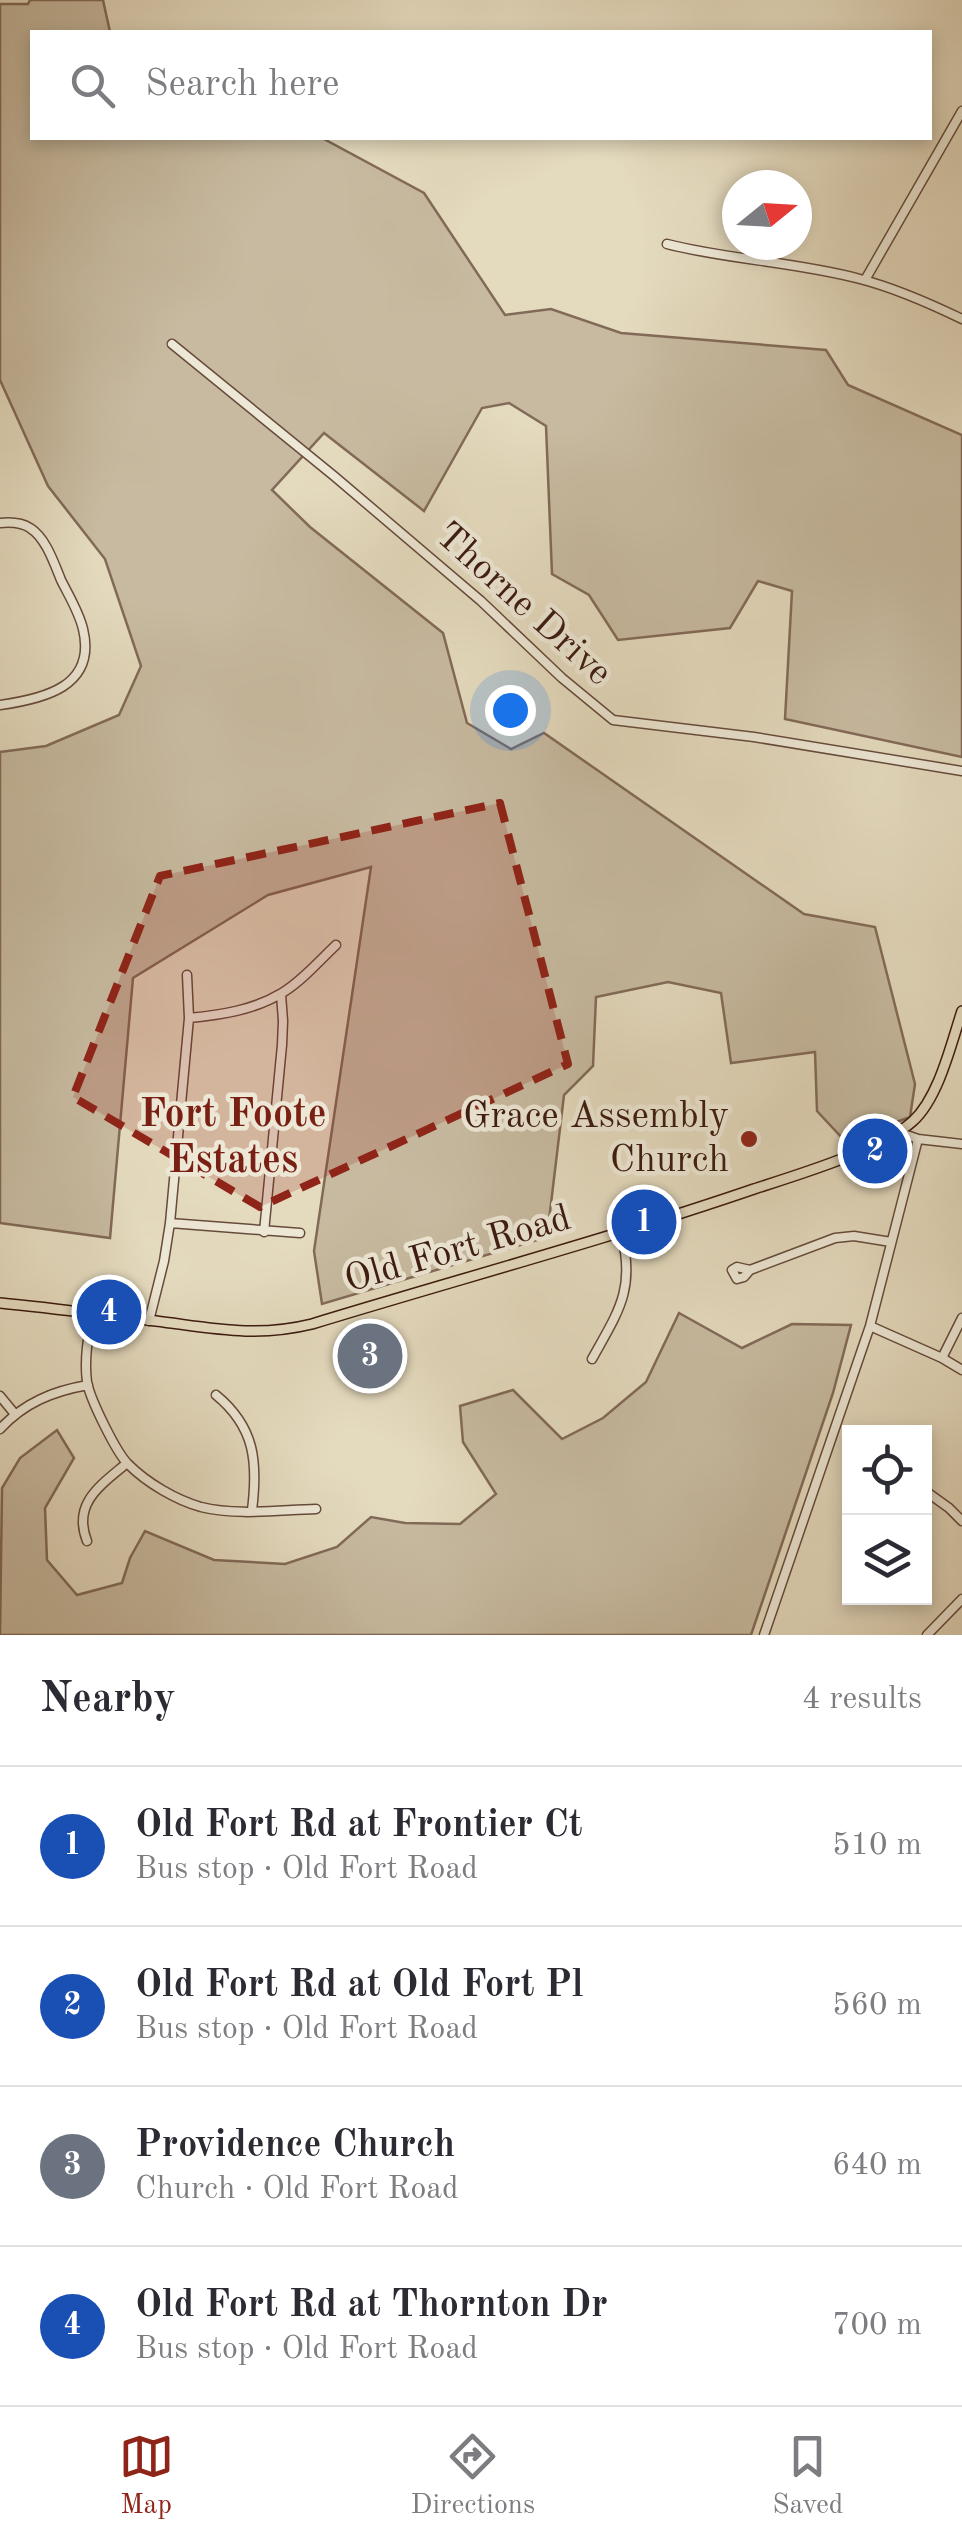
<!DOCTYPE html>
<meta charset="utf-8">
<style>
:root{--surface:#fff;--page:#f7f7f7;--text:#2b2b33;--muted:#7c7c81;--line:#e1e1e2;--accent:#8f2418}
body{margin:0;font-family:"Old Standard TT",serif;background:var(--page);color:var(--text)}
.controls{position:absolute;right:30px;bottom:30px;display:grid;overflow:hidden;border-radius:0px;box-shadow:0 5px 15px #0003}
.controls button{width:90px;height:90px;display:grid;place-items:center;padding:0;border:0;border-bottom:2px solid var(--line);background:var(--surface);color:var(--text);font:50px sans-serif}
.compass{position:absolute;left:722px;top:170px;width:90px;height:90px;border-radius:50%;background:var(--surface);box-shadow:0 5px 15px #0003;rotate:72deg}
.you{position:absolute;left:510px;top:710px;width:35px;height:35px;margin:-25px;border:8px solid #fff;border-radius:50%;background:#1a73e8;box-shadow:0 0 0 15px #1a73e833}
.badge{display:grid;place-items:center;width:65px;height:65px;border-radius:50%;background:var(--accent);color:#fff;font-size:32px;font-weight:700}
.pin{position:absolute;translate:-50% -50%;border:5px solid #fff;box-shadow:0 2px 10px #0006}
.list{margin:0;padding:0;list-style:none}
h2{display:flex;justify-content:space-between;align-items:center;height:130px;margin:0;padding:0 40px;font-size:42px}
h2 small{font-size:32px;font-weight:400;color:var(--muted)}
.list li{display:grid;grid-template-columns:65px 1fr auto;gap:30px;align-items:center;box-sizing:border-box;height:160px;padding:0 40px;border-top:2px solid var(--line)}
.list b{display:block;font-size:38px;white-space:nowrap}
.list p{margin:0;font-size:32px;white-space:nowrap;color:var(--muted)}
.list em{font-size:32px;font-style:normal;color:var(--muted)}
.icon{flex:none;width:55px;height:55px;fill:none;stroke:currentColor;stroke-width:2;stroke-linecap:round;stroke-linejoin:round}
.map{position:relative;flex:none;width:962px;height:1635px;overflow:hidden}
.search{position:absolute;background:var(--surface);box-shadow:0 5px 15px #0003;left:30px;right:30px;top:30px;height:110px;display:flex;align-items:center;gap:25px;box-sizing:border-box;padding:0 35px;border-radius:0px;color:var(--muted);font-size:38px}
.sheet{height:770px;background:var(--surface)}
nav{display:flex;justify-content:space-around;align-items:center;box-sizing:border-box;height:140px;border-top:2px solid var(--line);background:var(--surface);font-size:28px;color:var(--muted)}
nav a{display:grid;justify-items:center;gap:5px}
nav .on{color:var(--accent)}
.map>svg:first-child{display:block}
</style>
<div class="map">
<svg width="962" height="1635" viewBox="0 0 962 1635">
<rect width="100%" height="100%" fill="#e4dabe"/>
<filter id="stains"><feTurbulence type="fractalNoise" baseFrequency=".002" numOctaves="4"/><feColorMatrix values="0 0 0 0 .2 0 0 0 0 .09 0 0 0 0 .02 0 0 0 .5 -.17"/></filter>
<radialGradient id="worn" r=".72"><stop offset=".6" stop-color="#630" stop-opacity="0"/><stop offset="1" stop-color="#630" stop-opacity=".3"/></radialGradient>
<path fill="#c7baa0" stroke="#826a58" stroke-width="2.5" d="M 30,0 L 103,0 L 110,32 L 32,32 L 32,138 L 322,138 L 424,193 L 505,315 L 551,309 L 621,333 L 826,350 L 848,385 L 962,435 L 962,757 L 785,719 L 792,591 L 758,581 L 730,628 L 618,640 L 589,595 L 552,574 L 546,426 L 509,403 L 482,408 L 424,511 L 324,433 L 272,490 L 310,527 L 443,633 L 467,723 L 511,749 L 544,733 L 804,914 L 875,927 L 915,1084 L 910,1117 L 845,1141 L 817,1111 L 815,1052 L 731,1063 L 721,993 L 668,982 L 596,997 L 593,1066 L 564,1095 L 547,1237 L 322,1304 L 314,1251 L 371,867 L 268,895 L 133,978 L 110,1238 L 0,1223 L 0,752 L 46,746 L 119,715 L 141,666 L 105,559 L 48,486 L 0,380 L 0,4 L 28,4 Z
M 679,1313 L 742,1348 L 792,1324 L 851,1325 L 833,1393 L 751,1635 L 0,1635 L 2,1488 L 20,1458 L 57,1430 L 74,1458 L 45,1508 L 47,1560 L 77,1595 L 122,1583 L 130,1558 L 145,1531 L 214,1560 L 285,1564 L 337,1547 L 371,1517 L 405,1523 L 460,1524 L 496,1494 L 463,1442 L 460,1406 L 513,1390 L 562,1439 L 603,1418 L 646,1382 Z"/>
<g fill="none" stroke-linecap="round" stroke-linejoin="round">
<g stroke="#664b3b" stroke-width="11">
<path id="minor" d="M 667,244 C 730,260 797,262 860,279 C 891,287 933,305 962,319
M 865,280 L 962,111
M 172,344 L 334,476 L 481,601 L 562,678 L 613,720 L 754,737 L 962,771
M 0,523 C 10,522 21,522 30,528 C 46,538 54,563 61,580 C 69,596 79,612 83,629 C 97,687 43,699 0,705
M 189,1018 C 221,1015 254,1010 282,993 C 302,981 319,961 336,945
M 898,1132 L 918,1139 L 962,1144
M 170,1223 L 300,1233
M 264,1232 L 282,1045 L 283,1021 L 281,994
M 737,1267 L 750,1270 L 744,1277 L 737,1279 L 732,1270 Z
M 750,1270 L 835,1238 L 854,1236 L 891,1242
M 93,1313 C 88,1336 84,1359 87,1382 C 90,1399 116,1452 128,1464 C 147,1483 176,1500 201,1507 C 237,1516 279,1510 316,1509
M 149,1321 L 164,1261 L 170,1223 L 189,1018 L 187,975
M 870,1326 L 942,1358 L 962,1370
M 942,1358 L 962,1318
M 592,1359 C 618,1312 636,1289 621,1233
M 216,1395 C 255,1427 258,1462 252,1510
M 0,1396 L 14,1413
M 0,1429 C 24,1403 53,1391 88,1385
M 924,1490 L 949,1508 L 962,1521
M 87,1541 C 72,1503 101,1485 127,1463
M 764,1635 L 870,1326 L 918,1139
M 927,1635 L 962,1599"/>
</g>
<g stroke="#3c1b0f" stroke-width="12">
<path id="major" d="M 0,1303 C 52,1308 104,1315 156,1321 C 212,1328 255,1338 312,1324 C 459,1279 608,1239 754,1189 C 797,1175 881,1150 913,1121 C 939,1097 951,1044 962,1011"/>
</g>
<use href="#minor" stroke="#ede7d5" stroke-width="8"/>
<use href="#major" stroke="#e4dabe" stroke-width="9"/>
</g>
<path fill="#8f2418" fill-opacity="0.2" stroke="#8f2418" stroke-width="8" stroke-dasharray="20 12" stroke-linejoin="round" d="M 500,803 L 568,1064 L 260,1207 L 73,1097 L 160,876 Z"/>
<circle fill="#8f2418" stroke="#ede7d5" stroke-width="4" cx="749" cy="1139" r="10"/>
<g text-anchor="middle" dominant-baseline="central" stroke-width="9" stroke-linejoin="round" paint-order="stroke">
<g font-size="38" fill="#3c1b0f" stroke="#ede7d5">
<text transform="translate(523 605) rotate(42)">Thorne Drive</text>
<text transform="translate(458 1250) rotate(-16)">Old Fort Road</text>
</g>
<g font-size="38" fill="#3c1b0f" stroke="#ede7d5" text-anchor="end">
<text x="729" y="1117">Grace Assembly<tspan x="729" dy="44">Church</tspan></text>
</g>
<g font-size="40" font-weight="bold" fill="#7a1f14" stroke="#ede7d5">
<text x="233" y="1116">Fort Foote<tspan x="233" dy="46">Estates</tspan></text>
</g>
</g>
<rect width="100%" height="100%" filter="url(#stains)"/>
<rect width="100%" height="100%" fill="url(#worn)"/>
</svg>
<div class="controls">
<button><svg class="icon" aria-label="locate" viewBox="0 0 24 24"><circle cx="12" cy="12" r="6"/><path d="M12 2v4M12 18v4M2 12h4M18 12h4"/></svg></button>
<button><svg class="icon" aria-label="layers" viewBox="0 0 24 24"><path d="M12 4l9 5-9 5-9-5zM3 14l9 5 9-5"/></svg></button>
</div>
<svg class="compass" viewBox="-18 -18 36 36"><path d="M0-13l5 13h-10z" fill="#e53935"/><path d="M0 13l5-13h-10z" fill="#7c7c81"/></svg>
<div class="you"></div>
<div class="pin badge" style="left:644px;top:1222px;background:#1a4fb4">1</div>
<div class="pin badge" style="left:875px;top:1151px;background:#1a4fb4">2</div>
<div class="pin badge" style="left:370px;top:1356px;background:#6b7280">3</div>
<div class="pin badge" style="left:109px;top:1312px;background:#1a4fb4">4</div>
<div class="search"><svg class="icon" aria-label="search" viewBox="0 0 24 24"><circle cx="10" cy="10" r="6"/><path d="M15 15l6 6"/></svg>Search here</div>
</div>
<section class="sheet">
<h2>Nearby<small>4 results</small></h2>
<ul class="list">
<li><span class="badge" style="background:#1a4fb4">1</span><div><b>Old Fort Rd at Frontier Ct</b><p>Bus stop · Old Fort Road</p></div><em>510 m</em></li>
<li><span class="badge" style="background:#1a4fb4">2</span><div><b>Old Fort Rd at Old Fort Pl</b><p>Bus stop · Old Fort Road</p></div><em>560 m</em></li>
<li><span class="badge" style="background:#6b7280">3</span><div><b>Providence Church</b><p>Church · Old Fort Road</p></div><em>640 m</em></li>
<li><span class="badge" style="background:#1a4fb4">4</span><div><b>Old Fort Rd at Thornton Dr</b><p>Bus stop · Old Fort Road</p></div><em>700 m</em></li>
</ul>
</section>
<nav>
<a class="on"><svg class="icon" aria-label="map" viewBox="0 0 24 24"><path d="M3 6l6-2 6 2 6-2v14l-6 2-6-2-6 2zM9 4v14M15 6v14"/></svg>Map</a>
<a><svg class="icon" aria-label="directions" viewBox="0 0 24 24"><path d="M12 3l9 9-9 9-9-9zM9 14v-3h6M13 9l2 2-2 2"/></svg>Directions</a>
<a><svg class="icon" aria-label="saved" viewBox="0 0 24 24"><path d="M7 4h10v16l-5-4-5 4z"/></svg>Saved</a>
</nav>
